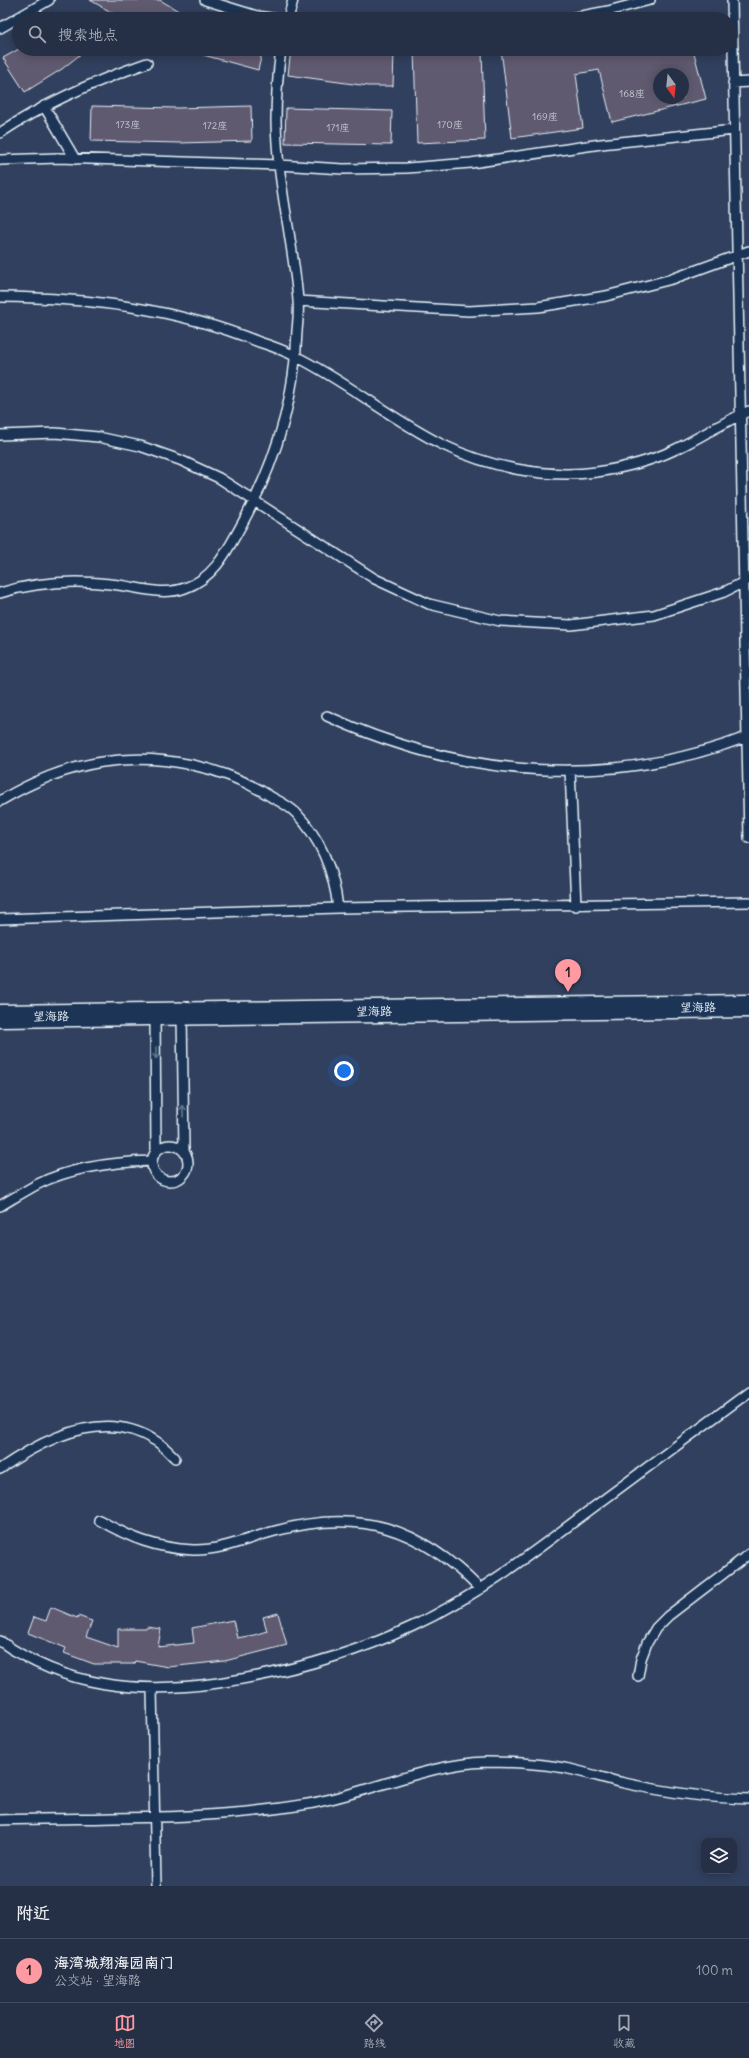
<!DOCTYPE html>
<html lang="zh">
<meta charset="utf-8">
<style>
:root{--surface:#253046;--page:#313c51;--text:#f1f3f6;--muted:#a3a9b3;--line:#424b5f;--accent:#ff9aa2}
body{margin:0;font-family:Delius,"LXGW WenKai TC",sans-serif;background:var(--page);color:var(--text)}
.controls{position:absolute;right:12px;bottom:12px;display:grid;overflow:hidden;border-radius:8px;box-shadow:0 2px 10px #0003}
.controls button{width:36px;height:36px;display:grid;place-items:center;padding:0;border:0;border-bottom:1px solid var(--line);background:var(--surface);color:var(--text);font:20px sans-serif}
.compass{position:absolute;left:653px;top:68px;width:36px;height:36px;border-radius:50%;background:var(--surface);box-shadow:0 2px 10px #0003;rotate:165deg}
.you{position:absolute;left:344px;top:1071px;width:14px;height:14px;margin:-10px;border:3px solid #fff;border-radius:50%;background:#1a73e8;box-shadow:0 0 0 6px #1a73e833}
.badge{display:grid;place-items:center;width:26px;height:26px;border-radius:50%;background:var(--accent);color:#111;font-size:13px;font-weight:700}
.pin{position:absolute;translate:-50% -33px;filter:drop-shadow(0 1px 2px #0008)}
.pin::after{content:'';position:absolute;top:21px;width:14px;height:12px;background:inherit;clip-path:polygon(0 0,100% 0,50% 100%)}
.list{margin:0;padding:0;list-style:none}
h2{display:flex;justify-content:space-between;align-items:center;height:52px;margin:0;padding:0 16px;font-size:17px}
h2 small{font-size:13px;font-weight:400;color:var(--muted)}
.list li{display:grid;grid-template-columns:26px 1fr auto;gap:12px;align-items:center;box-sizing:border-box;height:64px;padding:0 16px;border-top:1px solid var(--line)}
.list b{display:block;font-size:15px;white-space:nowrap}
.list p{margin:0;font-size:13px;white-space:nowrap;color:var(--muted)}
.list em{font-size:13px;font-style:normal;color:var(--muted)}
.icon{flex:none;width:22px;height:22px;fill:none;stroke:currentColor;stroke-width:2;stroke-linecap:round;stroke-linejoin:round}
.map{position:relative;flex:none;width:749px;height:1886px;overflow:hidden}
.search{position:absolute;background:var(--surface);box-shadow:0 2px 10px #0003;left:12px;right:12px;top:12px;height:44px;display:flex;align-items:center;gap:10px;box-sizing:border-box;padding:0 14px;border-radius:22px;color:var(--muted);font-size:15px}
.sheet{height:116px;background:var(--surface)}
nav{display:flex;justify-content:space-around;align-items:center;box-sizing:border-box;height:56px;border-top:1px solid var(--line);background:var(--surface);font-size:11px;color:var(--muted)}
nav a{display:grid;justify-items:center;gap:2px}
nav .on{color:var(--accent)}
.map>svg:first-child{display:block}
</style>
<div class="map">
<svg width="749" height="1886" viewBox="0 0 749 1886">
<rect width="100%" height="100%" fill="#31405e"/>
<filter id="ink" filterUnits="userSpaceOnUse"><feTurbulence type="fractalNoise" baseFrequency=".025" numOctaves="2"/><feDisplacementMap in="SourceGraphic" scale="8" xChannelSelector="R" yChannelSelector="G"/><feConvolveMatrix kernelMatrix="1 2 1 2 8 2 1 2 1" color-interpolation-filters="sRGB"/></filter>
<g filter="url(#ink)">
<path fill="#605a70" stroke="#e8f1f8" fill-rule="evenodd" d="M 90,0 L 160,0 L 192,19 L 123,19 Z
M 19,49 L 87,49 L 62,69 L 25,92 L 3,58 Z
M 196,49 L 263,49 L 258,70 L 196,53 Z
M 291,49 L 394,51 L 393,86 L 368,86 L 288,75 Z
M 501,49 L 693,49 L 706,99 L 612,122 L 599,70 L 576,74 L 583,128 L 512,138 ZM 659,74 L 683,74 L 683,98 L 659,98 Z
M 414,51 L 482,52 L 485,140 L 417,143 Z
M 92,106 L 177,108 L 251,106 L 252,141 L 180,143 L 91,141 Z
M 286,108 L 392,111 L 391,145 L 285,143 Z
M 51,1607 L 77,1618 L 78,1616 L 92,1621 L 86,1637 L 118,1648 L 118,1629 L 146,1629 L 147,1627 L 161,1629 L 158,1647 L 194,1643 L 192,1628 L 233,1620 L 237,1638 L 254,1635 L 267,1631 L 263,1617 L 278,1613 L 287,1645 L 225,1661 L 168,1667 L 135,1661 L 134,1664 L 94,1664 L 64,1653 L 66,1648 L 28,1633 L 34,1617 L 46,1621 Z"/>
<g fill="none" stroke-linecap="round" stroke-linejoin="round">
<g stroke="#e8f1f8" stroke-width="12">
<path id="service" d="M 205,0 L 257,16 L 278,19
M 732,0 L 749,838
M 288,19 L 293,0
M 566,19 L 608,11 L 650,0
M 0,28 L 49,0
M 733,83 L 749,82
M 44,106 L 75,159
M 0,133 C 46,102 95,81 147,63
M 0,160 L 58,158 L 279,165 L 343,169 L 407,168 L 471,163 L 601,144 L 734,130
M 0,297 C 89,298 176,308 259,342 C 272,346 285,351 297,357 C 347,382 391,419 441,444 C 488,467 545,479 597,472 C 623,468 651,461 674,450 C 700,438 723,422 749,411
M 298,301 L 469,311 L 538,307 L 606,296 L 672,279 L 749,251
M 0,435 L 55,433 L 98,437 L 140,446 L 180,460 L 219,478 L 375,579 L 429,604 L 500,621 L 571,625 L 654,615 L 724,592 L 748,580
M 0,593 C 36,582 73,580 110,584 C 136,586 160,597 185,588 C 215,578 228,549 242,524 C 275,464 295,399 297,331 C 298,321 299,310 298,300 C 293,240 277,182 276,121 C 276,97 278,73 281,49
M 327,716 C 463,778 608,790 749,736
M 570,770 L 576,906
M 0,801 C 31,782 65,768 102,762 C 160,753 224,766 273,798 C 281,802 290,807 296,813 C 322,840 334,872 338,908
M 0,919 L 338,908 L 749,902
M 155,1014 L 156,1150
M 182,1014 L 184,1150
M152 1163a18 18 0 1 1 36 0a18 18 0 1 1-36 0Z
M 0,1206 C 12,1199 25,1191 38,1184 C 72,1167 114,1162 152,1161
M 0,1469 C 43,1439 104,1408 154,1440 C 162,1444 169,1452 175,1458
M 99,1520 C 131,1538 155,1548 193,1550 C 221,1551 248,1538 275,1531 C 359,1508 420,1527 480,1589
M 0,1641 C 66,1688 140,1694 218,1683 C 285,1673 351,1655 413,1626 C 473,1598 526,1558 579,1518 C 636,1476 692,1434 749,1392
M 638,1676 L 641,1659 L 647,1643 L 656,1628 L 668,1616 L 749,1554
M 152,1689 L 156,1886
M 0,1820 C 102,1817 207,1821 308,1804 C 367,1794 425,1764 486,1762 C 514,1762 542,1763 569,1769 C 588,1773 606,1779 624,1783 C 665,1792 708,1798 749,1799"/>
</g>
<g stroke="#e8f1f8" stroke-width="25">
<path id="tertiary" d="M 0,1016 L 749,1006"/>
</g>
<use href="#service" stroke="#1d3557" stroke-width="9"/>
<use href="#tertiary" stroke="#1d3557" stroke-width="22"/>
</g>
<defs><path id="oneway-shaft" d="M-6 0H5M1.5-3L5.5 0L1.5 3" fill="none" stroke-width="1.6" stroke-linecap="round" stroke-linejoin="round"/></defs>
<g stroke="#64778f">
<use href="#oneway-shaft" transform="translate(156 1053) rotate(89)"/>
<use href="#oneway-shaft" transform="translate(183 1111) rotate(-91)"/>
</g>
</g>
<g text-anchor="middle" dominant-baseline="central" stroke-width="3" stroke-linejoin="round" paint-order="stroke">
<g font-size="10" fill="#c6cbd6">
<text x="632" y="93">168座</text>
<text x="545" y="116">169座</text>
<text x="128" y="124">173座</text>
<text x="450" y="124">170座</text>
<text x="215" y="125">172座</text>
<text x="338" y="127">171座</text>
</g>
<g font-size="12" fill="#e8f1f8" stroke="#1d3557">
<text transform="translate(698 1007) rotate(-1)">望海路</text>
<text transform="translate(374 1011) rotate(-1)">望海路</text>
<text transform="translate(51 1016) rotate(-1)">望海路</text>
</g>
</g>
</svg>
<div class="controls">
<button><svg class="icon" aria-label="layers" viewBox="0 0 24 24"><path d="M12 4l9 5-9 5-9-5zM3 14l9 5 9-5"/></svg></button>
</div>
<svg class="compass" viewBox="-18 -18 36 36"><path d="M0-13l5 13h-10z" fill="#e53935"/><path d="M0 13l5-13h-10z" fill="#a3a9b3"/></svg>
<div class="you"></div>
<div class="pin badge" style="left:568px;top:992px">1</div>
<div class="search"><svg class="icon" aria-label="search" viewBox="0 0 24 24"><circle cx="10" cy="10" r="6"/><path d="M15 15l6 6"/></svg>搜索地点</div>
</div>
<section class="sheet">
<h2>附近<small></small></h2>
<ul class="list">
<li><span class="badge">1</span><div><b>海湾城翔海园南门</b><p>公交站 · 望海路</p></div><em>100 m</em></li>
</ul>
</section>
<nav>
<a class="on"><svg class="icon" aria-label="map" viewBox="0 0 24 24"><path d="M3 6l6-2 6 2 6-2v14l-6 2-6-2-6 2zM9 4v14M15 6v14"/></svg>地图</a>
<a><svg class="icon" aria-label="directions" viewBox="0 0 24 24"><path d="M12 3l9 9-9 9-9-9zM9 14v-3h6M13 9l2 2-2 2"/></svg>路线</a>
<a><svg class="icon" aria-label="saved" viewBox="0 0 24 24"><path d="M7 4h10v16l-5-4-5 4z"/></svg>收藏</a>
</nav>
